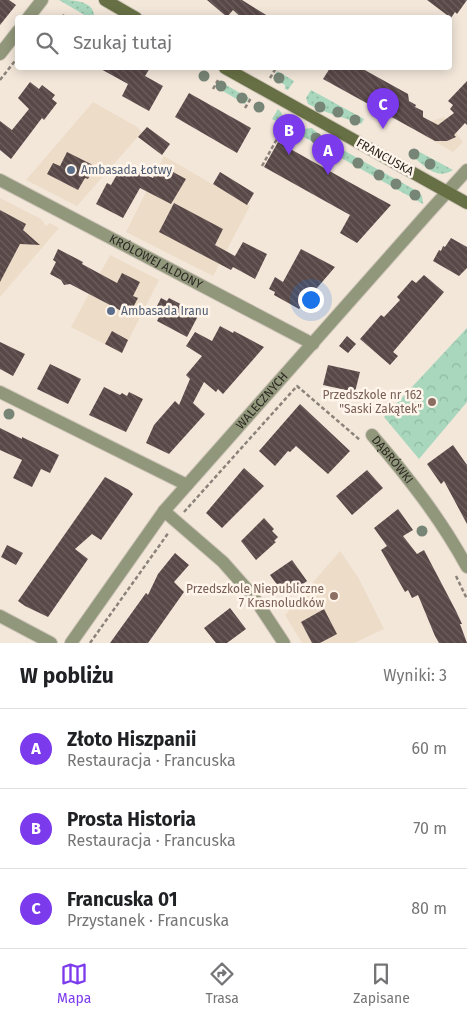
<!DOCTYPE html>
<html lang="pl">
<meta charset="utf-8">
<style>
:root{--surface:#fff;--page:#f6f6f6;--text:#202124;--muted:#757577;--line:#e0e0e0;--accent:#7c3aed}
body{margin:0;font-family:"Fira Sans",sans-serif;background:var(--page);color:var(--text)}
.you{position:absolute;left:310px;top:299px;width:18px;height:18px;margin:-12px;border:4px solid #fff;border-radius:50%;background:#1a73e8;box-shadow:0 0 0 8px #1a73e833}
.badge{display:grid;place-items:center;width:32px;height:32px;border-radius:50%;background:var(--accent);color:#fff;font-size:16px;font-weight:700}
.pin{position:absolute;translate:-50% -41px;filter:drop-shadow(0 1px 2px #0008)}
.pin::after{content:'';position:absolute;top:26px;width:18px;height:15px;background:inherit;clip-path:polygon(0 0,100% 0,50% 100%)}
.list{margin:0;padding:0;list-style:none}
h2{display:flex;justify-content:space-between;align-items:center;height:65px;margin:0;padding:0 20px;font-size:21px}
h2 small{font-size:16px;font-weight:400;color:var(--muted)}
.list li{display:grid;grid-template-columns:32px 1fr auto;gap:15px;align-items:center;box-sizing:border-box;height:80px;padding:0 20px;border-top:1px solid var(--line)}
.list b{display:block;font-size:19px;white-space:nowrap}
.list p{margin:0;font-size:16px;white-space:nowrap;color:var(--muted)}
.list em{font-size:16px;font-style:normal;color:var(--muted)}
.icon{flex:none;width:28px;height:28px;fill:none;stroke:currentColor;stroke-width:2;stroke-linecap:round;stroke-linejoin:round}
.map{position:relative;flex:none;width:467px;height:643px;overflow:hidden}
.search{position:absolute;background:var(--surface);box-shadow:0 2px 12px #0003;left:15px;right:15px;top:15px;height:55px;display:flex;align-items:center;gap:12px;box-sizing:border-box;padding:0 18px;border-radius:5px;color:var(--muted);font-size:19px}
.sheet{height:305px;background:var(--surface)}
nav{display:flex;justify-content:space-around;align-items:center;box-sizing:border-box;height:70px;border-top:1px solid var(--line);background:var(--surface);font-size:14px;color:var(--muted)}
nav a{display:grid;justify-items:center;gap:2px}
nav .on{color:var(--accent)}
.map>svg:first-child{display:block}
</style>
<div class="map">
<svg width="467" height="643" viewBox="0 0 467 643">
<defs>
<pattern id="grass-dots" width="8" height="8" patternUnits="userSpaceOnUse" patternTransform="scale(1.25)"><rect width="8" height="8" fill="#a8d7bd"/><path d="M2 2h.1M6 6h.1" fill="none" stroke="#91b9a2" stroke-width="1.8" stroke-linecap="round"/></pattern>
<pattern id="park-crowns" width="20" height="18" patternUnits="userSpaceOnUse" patternTransform="scale(1.25)"><rect width="20" height="18" fill="#a8d7bd"/><path d="M2 6a3 3 0 1 1 6 0M12 15a3 3 0 1 1 6 0" fill="none" stroke="#91b9a2"/></pattern>
<pattern id="building-back-hatch" width="6" height="6" patternUnits="userSpaceOnUse" patternTransform="scale(1.25)"><rect width="6" height="6" fill="#584847"/><path d="M-1 5l2 2M0 0l6 6M5-1l2 2" fill="none" stroke="#6d605f"/></pattern>
</defs>
<rect width="100%" height="100%" fill="#f3e7da"/>
<path fill="#eddcc8" d="M 93,102 L 137,127 L 142,132 L 77,206 L 26,180 Z
M 444,117 L 463,142 L 453,152 L 423,135 L 432,121 Z
M 164,156 L 250,206 L 213,276 L 126,232 Z
M 0,198 L 41,219 L 46,226 L 50,223 L 59,228 L 0,297 Z
M 110,255 L 159,280 L 122,353 L 71,327 Z
M 340,551 L 358,577 L 384,629 L 354,643 L 302,643 L 285,615 Z"/>
<path fill="url(#grass-dots)" d="M 59,0 C 71,0 95,0 94,17 L 88,17 Z
M 277,71 L 294,81 L 288,90 L 285,89 L 285,85 L 273,78 Z
M 219,81 L 249,98 L 245,104 L 216,87 Z
M 311,90 L 364,119 L 361,124 C 343,117 325,113 308,104 L 306,98 Z
M 278,109 L 281,112 L 283,118 L 295,124 L 292,129 L 272,119 Z
M 298,126 L 304,129 L 312,128 L 325,140 L 417,191 L 422,196 L 423,204 L 295,132 Z
M 414,149 L 453,170 C 436,181 424,165 411,155 Z"/>
<path fill="url(#park-crowns)" d="M 467,328 L 467,402 L 419,459 L 384,417 Z"/>
<path fill="url(#building-back-hatch)" d="M 0,0 L 9,0 L 16,5 L 0,25 Z
M 207,0 L 242,0 L 271,18 L 242,18 L 233,10 L 227,17 Z
M 427,0 L 467,0 L 457,14 L 455,12 L 451,18 Z
M 99,68 L 150,68 L 145,76 L 163,86 L 149,111 L 122,96 L 128,84 Z
M 330,68 L 361,68 L 408,94 L 409,101 L 416,105 L 415,107 L 423,111 L 423,117 L 438,125 L 454,113 L 450,109 L 453,105 L 448,101 L 467,81 L 467,125 L 465,123 L 454,135 L 456,137 L 447,141 L 435,141 L 323,79 Z
M 30,82 L 39,89 L 42,85 L 55,95 L 52,99 L 57,103 L 44,120 L 42,118 L 11,159 L 0,150 L 0,121 L 12,130 L 29,109 L 18,98 Z
M 189,93 L 251,128 L 237,153 L 175,117 Z
M 147,127 L 170,144 L 162,155 L 138,137 Z
M 278,142 L 349,182 L 391,205 L 357,243 L 340,233 L 350,215 L 264,167 Z
M 67,152 L 95,166 L 88,179 L 85,178 L 78,190 L 47,174 L 53,163 L 60,166 Z
M 125,165 L 153,178 L 160,165 L 186,179 L 171,204 L 140,188 L 123,218 L 96,204 L 107,183 L 111,185 L 119,171 L 121,173 Z
M 220,172 L 254,193 L 247,205 L 213,184 Z
M 174,203 L 223,229 L 215,245 L 235,256 L 243,242 L 267,254 L 255,279 L 233,267 L 231,270 L 159,232 Z
M 0,210 L 26,224 L 23,230 L 40,245 L 20,244 L 0,282 Z
M 451,238 L 467,247 L 467,268 L 459,276 L 433,261 L 439,250 L 441,251 L 443,246 L 445,247 Z
M 58,249 L 83,262 L 82,264 L 117,283 L 122,273 L 140,282 L 133,296 L 138,298 L 129,315 L 70,284 L 64,285 L 61,280 L 50,274 L 56,262 L 53,260 Z
M 301,249 L 335,267 L 299,309 L 274,295 L 275,292 L 269,289 L 275,277 L 283,282 Z
M 424,275 L 444,292 L 393,352 L 398,356 L 390,365 L 360,339 L 381,315 L 384,317 L 400,300 L 397,297 L 412,280 L 416,283 Z
M 161,298 L 167,301 L 169,298 L 192,310 L 191,313 L 198,316 L 187,337 L 157,321 L 162,311 L 156,308 Z
M 220,326 L 233,333 L 234,331 L 264,347 L 223,394 L 218,389 L 216,392 L 204,382 L 193,403 L 205,414 L 169,454 L 146,443 L 154,425 L 175,401 L 179,405 L 190,379 L 186,375 L 202,356 L 186,346 L 195,332 L 212,341 Z
M 112,331 L 128,340 L 122,353 L 105,344 Z
M 347,336 L 356,344 L 348,353 L 339,346 Z
M 0,342 L 25,354 L 13,376 L 0,369 Z
M 50,364 L 81,379 L 68,404 L 37,389 Z
M 328,365 L 360,372 L 355,392 L 323,385 Z
M 104,387 L 120,395 L 122,393 L 127,396 L 129,392 L 143,399 L 126,432 L 89,415 Z
M 300,404 L 350,451 L 328,474 L 296,446 L 290,452 L 288,451 L 275,466 L 259,451 Z
M 0,428 L 22,439 L 22,437 L 59,455 L 50,473 L 41,469 L 32,487 L 13,478 L 22,460 L 0,450 Z
M 453,445 L 467,465 L 467,524 L 444,481 L 441,484 L 427,464 Z
M 244,468 L 264,486 L 222,528 L 206,513 Z
M 367,470 L 383,488 L 352,515 L 336,496 Z
M 105,477 L 129,490 L 133,494 L 101,540 L 92,534 L 75,549 L 88,559 L 48,617 L 25,606 L 18,601 Z
M 398,509 L 413,530 L 403,536 L 417,554 L 424,550 L 456,611 L 462,624 L 460,624 L 467,643 L 439,643 L 435,636 L 418,595 L 412,598 L 408,590 L 405,592 L 381,550 L 387,546 L 374,528 Z
M 264,518 L 274,529 L 272,531 L 278,537 L 274,541 L 276,542 L 256,560 L 241,541 Z
M 7,545 L 23,553 L 16,565 L 1,557 Z
M 175,553 L 189,565 L 174,582 L 184,592 L 148,643 L 110,643 L 146,593 L 148,595 L 158,574 Z
M 292,560 L 307,581 L 286,597 L 270,575 Z
M 230,608 L 246,629 L 227,643 L 216,643 L 204,628 Z
M 324,609 L 337,634 L 320,643 L 312,643 L 301,622 Z"/>
<g fill="none" stroke-linecap="round" stroke-linejoin="round">
<g stroke="#cfc5b9" stroke-width="14">
<g id="street">
<path d="M 28,18 L 42,0"/>
<path d="M 0,54 L 18,31"/>
<path id="s1" d="M 0,180 L 313,344"/>
<path d="M 0,392 L 187,485"/>
<path id="s2" d="M 372,435 C 408,477 441,519 467,567"/>
<path d="M 164,511 L 223,562 L 253,596 L 284,643"/>
<path d="M 0,616 L 51,643"/>
<path id="s3" d="M 71,643 L 164,511 L 428,213 L 467,170"/>
</g>
</g>
<g stroke="#cfc5b9" stroke-width="14">
<path id="secondary" d="M 105,0 L 136,18
M 225,68 L 467,203"/>
</g>
<path stroke="#8b837a" stroke-width="2.5" stroke-dasharray="4 2.5" stroke-linecap="butt" d="M 62,18 L 65,13
M 270,78 L 276,68
M 0,80 L 18,57
M 213,89 L 218,80
M 245,108 L 251,98
M 292,133 L 297,124
M 262,166 L 283,128
M 184,512 L 297,386 L 360,440
M 456,576 L 467,599
M 90,643 L 169,532"/>
<use href="#street" stroke="#91977a" stroke-width="12"/>
<use href="#secondary" stroke="#677044" stroke-width="12"/>
</g>
<g fill="#778576">
<circle cx="204" cy="76" r="5.5"/>
<circle cx="279" cy="78" r="5.5"/>
<circle cx="221" cy="86" r="5.5"/>
<circle cx="242" cy="98" r="5.5"/>
<circle cx="259" cy="107" r="5.5"/>
<circle cx="320" cy="107" r="5.5"/>
<circle cx="338" cy="112" r="5.5"/>
<circle cx="355" cy="120" r="5.5"/>
<circle cx="286" cy="123" r="5.5"/>
<circle cx="299" cy="130" r="5.5"/>
<circle cx="316" cy="138" r="5.5"/>
<circle cx="338" cy="152" r="5.5"/>
<circle cx="414" cy="154" r="5.5"/>
<circle cx="358" cy="163" r="5.5"/>
<circle cx="430" cy="164" r="5.5"/>
<circle cx="379" cy="175" r="5.5"/>
<circle cx="396" cy="184" r="5.5"/>
<circle cx="415" cy="195" r="5.5"/>
<circle cx="9" cy="414" r="5.5"/>
<circle cx="422" cy="531" r="5.5"/>
</g>
<g fill="#5c6f8a" stroke="#fff5ea" stroke-width="2">
<circle cx="71" cy="170" r="5"/>
<circle cx="111" cy="311" r="5"/>
</g>
<g fill="#8d6e63" stroke="#fff5ea" stroke-width="2">
<circle cx="432" cy="402" r="5"/>
<circle cx="334" cy="596" r="5"/>
</g>
<g text-anchor="middle" dominant-baseline="central" stroke-width="5" stroke-linejoin="round" paint-order="stroke">
<g font-size="12" fill="#2c2823" stroke="#fff5ea">
<text transform="translate(385 157) rotate(29)">FRANCUSKA</text>
<text stroke="none"><textPath href="#s1" startOffset="176">KRÓLOWEJ ALDONY</textPath></text>
<text stroke="none"><textPath href="#s3" startOffset="309">WALECZNYCH</textPath></text>
<text stroke="none"><textPath href="#s2" startOffset="32">DĄBRÓWKI</textPath></text>
</g>
<g font-size="12" fill="#4e5e75" stroke="#fff5ea" text-anchor="start">
<text x="81" y="170">Ambasada Łotwy</text>
<text x="121" y="311">Ambasada Iranu</text>
</g>
<g font-size="12" fill="#785e54" stroke="#fff5ea" text-anchor="end">
<text x="422" y="395">Przedszkole nr 162<tspan x="422" dy="14">"Saski Zakątek"</tspan></text>
<text x="324" y="589">Przedszkole Niepubliczne<tspan x="324" dy="14">7 Krasnoludków</tspan></text>
</g>
</g>
</svg>
<div class="you"></div>
<div class="pin badge" style="left:328px;top:175px">A</div>
<div class="pin badge" style="left:289px;top:155px">B</div>
<div class="pin badge" style="left:383px;top:129px">C</div>
<div class="search"><svg class="icon" aria-label="search" viewBox="0 0 24 24"><circle cx="10" cy="10" r="6"/><path d="M15 15l6 6"/></svg>Szukaj tutaj</div>
</div>
<section class="sheet">
<h2>W pobliżu<small>Wyniki: 3</small></h2>
<ul class="list">
<li><span class="badge">A</span><div><b>Złoto Hiszpanii</b><p>Restauracja · Francuska</p></div><em>60 m</em></li>
<li><span class="badge">B</span><div><b>Prosta Historia</b><p>Restauracja · Francuska</p></div><em>70 m</em></li>
<li><span class="badge">C</span><div><b>Francuska 01</b><p>Przystanek · Francuska</p></div><em>80 m</em></li>
</ul>
</section>
<nav>
<a class="on"><svg class="icon" aria-label="map" viewBox="0 0 24 24"><path d="M3 6l6-2 6 2 6-2v14l-6 2-6-2-6 2zM9 4v14M15 6v14"/></svg>Mapa</a>
<a><svg class="icon" aria-label="directions" viewBox="0 0 24 24"><path d="M12 3l9 9-9 9-9-9zM9 14v-3h6M13 9l2 2-2 2"/></svg>Trasa</a>
<a><svg class="icon" aria-label="saved" viewBox="0 0 24 24"><path d="M7 4h10v16l-5-4-5 4z"/></svg>Zapisane</a>
</nav>
